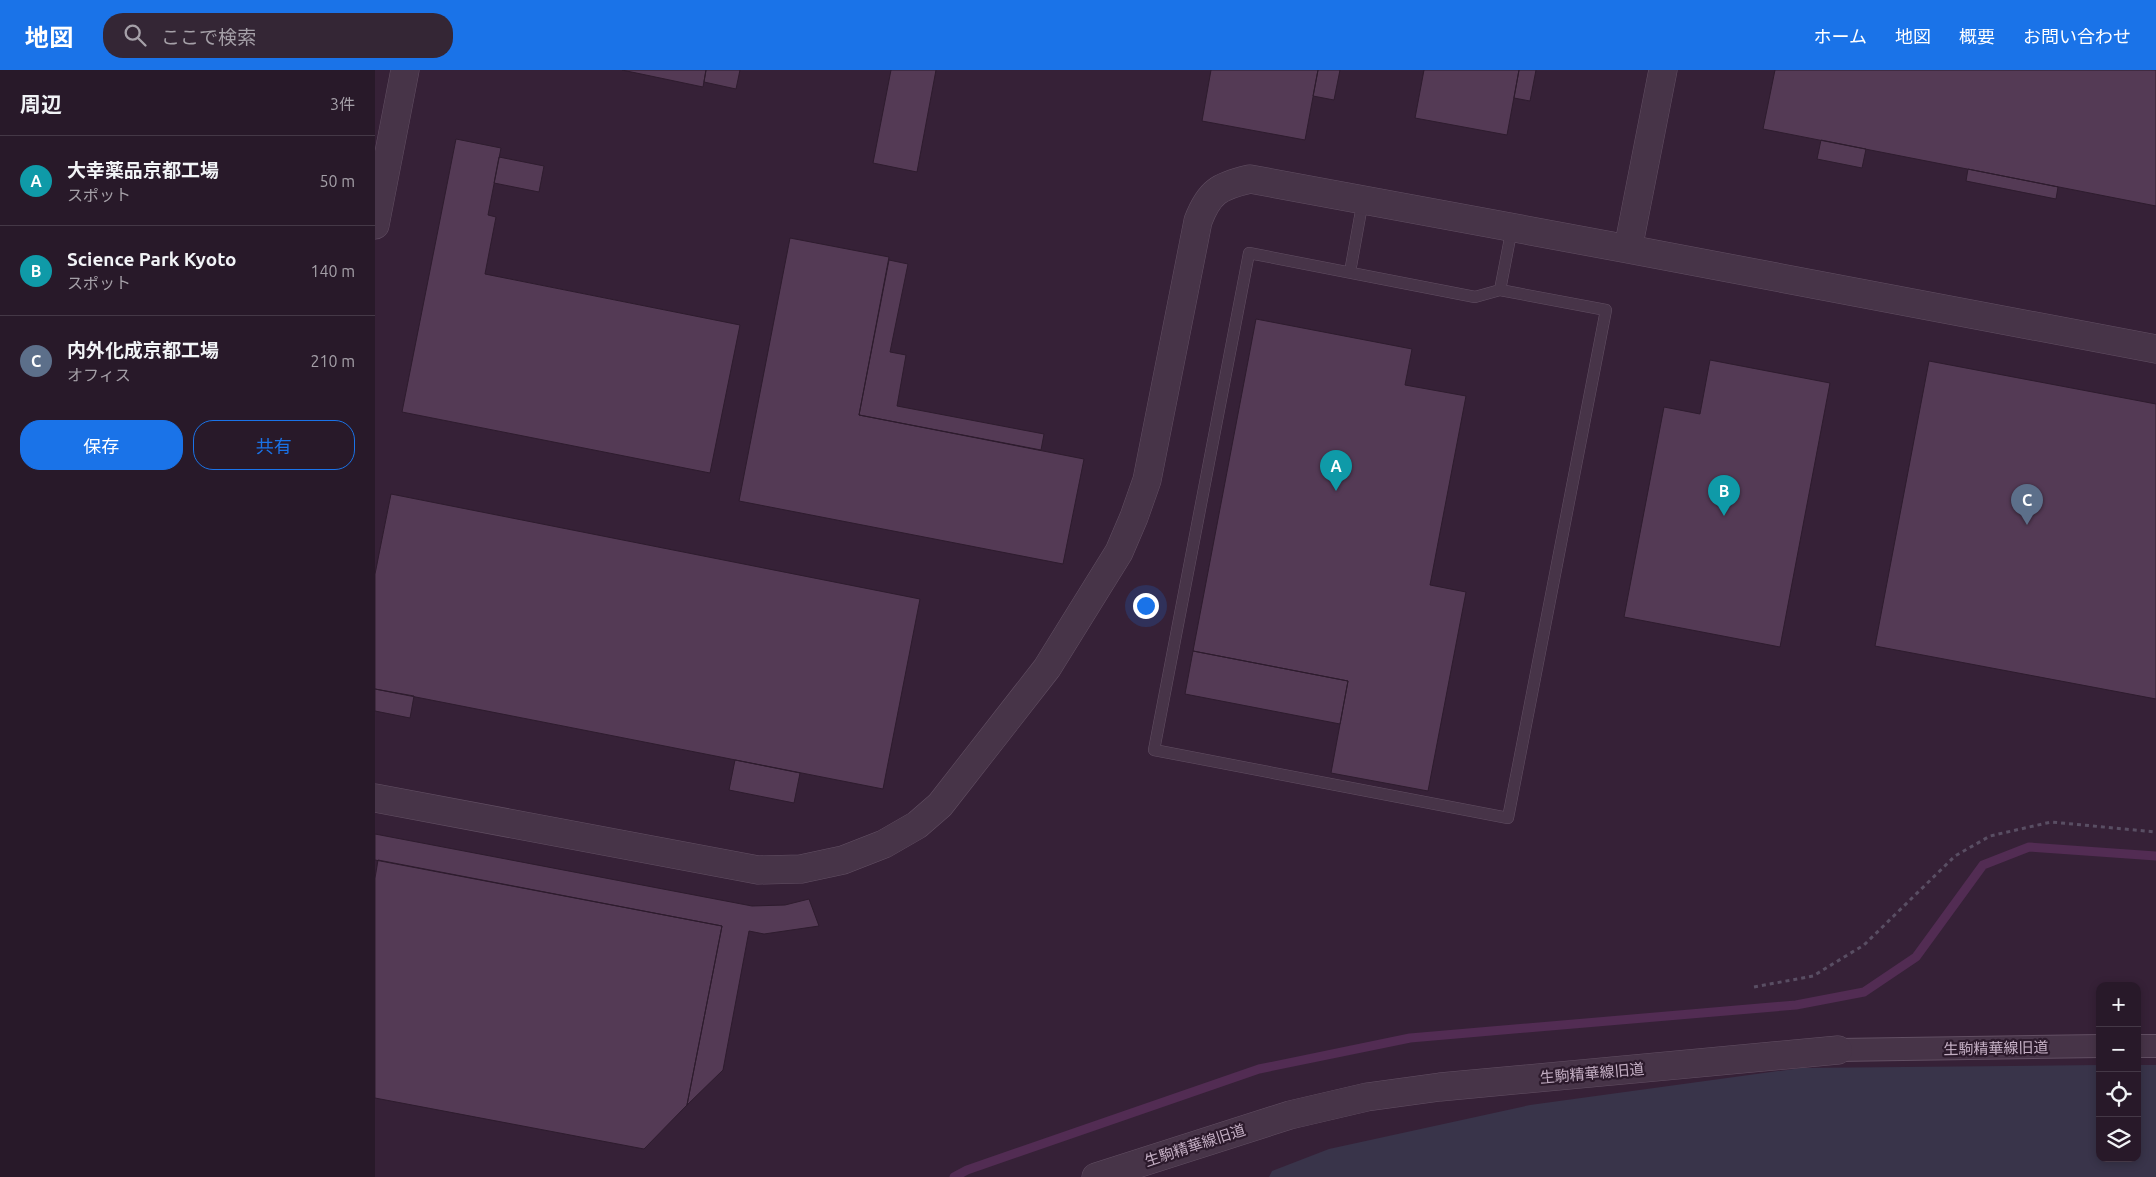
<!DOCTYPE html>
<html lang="ja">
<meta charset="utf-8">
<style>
:root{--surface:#281929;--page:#342635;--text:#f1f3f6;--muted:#a5a0a8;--line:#443846;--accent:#1a73e8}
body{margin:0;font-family:Ubuntu,"Noto Sans JP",sans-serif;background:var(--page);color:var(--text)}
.controls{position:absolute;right:15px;bottom:15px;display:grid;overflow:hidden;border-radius:10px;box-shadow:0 2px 8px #0003}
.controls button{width:45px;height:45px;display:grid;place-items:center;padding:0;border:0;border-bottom:1px solid var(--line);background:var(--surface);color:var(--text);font:25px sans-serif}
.you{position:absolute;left:770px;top:535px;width:18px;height:18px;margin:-12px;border:4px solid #fff;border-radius:50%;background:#1a73e8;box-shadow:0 0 0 8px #1a73e833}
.badge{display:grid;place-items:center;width:32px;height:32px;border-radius:50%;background:var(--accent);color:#fff;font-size:16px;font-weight:700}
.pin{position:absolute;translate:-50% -41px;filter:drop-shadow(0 1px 2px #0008)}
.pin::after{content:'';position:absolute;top:26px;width:18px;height:15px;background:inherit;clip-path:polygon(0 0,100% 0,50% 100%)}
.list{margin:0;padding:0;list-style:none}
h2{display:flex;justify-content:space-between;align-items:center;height:65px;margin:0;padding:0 20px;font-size:21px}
h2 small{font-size:16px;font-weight:400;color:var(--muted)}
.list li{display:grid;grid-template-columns:32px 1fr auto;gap:15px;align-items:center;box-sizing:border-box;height:90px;padding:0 20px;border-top:1px solid var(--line)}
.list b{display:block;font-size:19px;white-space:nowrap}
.list p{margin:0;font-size:16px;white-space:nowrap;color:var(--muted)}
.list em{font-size:16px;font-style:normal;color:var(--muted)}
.actions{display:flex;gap:10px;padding:15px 20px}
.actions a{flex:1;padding:11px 0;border:1px solid var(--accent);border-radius:20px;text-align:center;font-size:18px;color:var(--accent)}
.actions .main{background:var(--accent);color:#fff}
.icon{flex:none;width:28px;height:28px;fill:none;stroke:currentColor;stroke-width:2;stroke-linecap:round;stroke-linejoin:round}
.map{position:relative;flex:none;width:1781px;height:1107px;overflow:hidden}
header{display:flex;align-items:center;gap:30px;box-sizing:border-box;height:70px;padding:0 25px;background:var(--accent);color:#fff}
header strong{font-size:24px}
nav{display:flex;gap:28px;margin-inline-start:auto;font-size:18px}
.search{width:350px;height:45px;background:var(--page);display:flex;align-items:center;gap:12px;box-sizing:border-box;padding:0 18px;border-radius:20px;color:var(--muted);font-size:19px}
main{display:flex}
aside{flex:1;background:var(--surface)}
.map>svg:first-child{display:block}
</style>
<header>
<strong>地図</strong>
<div class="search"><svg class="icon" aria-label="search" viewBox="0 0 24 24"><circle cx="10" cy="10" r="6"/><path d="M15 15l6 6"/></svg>ここで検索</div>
<nav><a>ホーム</a><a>地図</a><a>概要</a><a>お問い合わせ</a></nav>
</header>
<main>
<aside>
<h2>周辺<small>3件</small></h2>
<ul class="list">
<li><span class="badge" style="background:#0f9aa8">A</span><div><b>大幸薬品京都工場</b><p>スポット</p></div><em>50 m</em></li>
<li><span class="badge" style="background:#0f9aa8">B</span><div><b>Science Park Kyoto</b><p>スポット</p></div><em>140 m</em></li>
<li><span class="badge" style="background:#5c6f8a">C</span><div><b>内外化成京都工場</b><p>オフィス</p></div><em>210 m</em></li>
</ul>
<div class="actions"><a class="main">保存</a><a>共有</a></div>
</aside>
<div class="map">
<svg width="1781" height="1107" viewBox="0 0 1781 1107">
<rect width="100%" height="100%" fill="#362137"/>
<path fill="#39344a" d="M 1725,995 L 1725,1088 L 1762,1088 L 1762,995 L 1781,995 L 1781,1107 L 894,1107 L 897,1101 L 954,1079 L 1155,1035 L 1426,998 Z"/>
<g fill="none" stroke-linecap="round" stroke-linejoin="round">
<path stroke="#522c53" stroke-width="9" d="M 579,1107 L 592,1100 L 884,999 L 1035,968 L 1421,935 L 1489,922 L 1541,887 L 1608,795 L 1654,777 L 1781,786"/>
</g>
<path fill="#543a55" stroke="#2e1c2e" d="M 247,0 L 331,0 L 328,17 Z
M 331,0 L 365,0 L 361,19 L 329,12 Z
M 516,0 L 561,0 L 542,102 L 498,93 Z
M 836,0 L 943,0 L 930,70 L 827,51 Z
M 943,0 L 965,0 L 959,30 L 938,26 Z
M 1049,0 L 1144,0 L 1132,65 L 1040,48 Z
M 1144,0 L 1161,0 L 1155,31 L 1139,28 Z
M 1400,0 L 1781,0 L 1781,136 L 1388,59 Z
M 81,69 L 126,78 L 113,145 L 121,147 L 110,204 L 365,255 L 335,403 L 27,342 Z
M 1446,70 L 1491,79 L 1487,98 L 1442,89 Z
M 124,87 L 169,96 L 164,122 L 119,113 Z
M 1593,99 L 1683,117 L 1681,129 L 1591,111 Z
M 415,168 L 514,187 L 484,345 L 709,389 L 688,494 L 364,431 Z
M 514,190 L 533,194 L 515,282 L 531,285 L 522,336 L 669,364 L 666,380 L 484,345 Z
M 881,249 L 1037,279 L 1030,315 L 1091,326 L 1055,515 L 1091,522 L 1053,721 L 956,703 L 973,611 L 818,581 Z
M 1335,290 L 1455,313 L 1405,577 L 1249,547 L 1289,337 L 1325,344 Z
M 1554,291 L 1781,334 L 1781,629 L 1500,576 Z
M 16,424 L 545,529 L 508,719 L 0,619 L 0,504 Z
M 818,581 L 973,611 L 965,654 L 810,624 Z
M 0,619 L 39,626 L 35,648 L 0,641 Z
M 360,690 L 425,703 L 419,733 L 354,720 Z
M 0,764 L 377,836 L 410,835 L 434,829 L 444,856 L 389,864 L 374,861 L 348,1000 L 312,1035 L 347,856 L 0,790 Z
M 3,790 L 347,856 L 312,1035 L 269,1079 L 0,1028 L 0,808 Z"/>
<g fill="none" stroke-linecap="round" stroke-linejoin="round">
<g stroke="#624f63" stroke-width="12">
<path id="service" d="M 975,202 L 988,130
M 1125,220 L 1100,227 L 874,183 L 779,680 L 1133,748 L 1231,240 L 1125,220 L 1137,158"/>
</g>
<g stroke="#624f63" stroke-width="24">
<path id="minor" d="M 1762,976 L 1781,976
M 1463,980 L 1725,976"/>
</g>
<g stroke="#624f63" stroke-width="29">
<path id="tertiary" d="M 1288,0 L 1253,179 L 1781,279
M 0,155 L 30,0
M 0,728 L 383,800 L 426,799 L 468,790 L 509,774 L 542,755 L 565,735 L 672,598 L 744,482 L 759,447 L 772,410 L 823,151 C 834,122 844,116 875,109 L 1253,179
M 721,1107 L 915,1045 L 992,1027 L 1065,1017 L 1463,980"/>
</g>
<path stroke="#594e63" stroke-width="3" stroke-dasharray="4 4" stroke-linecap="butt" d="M 1379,917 L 1438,906 L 1489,875 L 1580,786 L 1615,766 L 1676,752 L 1781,762"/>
<use href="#service" stroke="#473448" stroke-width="11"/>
<use href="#minor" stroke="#473448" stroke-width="22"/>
<use href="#tertiary" stroke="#473448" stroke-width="28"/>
</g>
<g text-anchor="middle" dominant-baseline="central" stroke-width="4.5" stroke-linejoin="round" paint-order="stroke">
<g font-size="15" fill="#c4afc4" stroke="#2c1a2c">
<text transform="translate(1621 978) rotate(-1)">生駒精華線旧道</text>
<text transform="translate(1217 1003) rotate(-5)">生駒精華線旧道</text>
<text transform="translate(820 1075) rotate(-18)">生駒精華線旧道</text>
</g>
</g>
</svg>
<div class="controls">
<button>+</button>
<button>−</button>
<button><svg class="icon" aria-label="locate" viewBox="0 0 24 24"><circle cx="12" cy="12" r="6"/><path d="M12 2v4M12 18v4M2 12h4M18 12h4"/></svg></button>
<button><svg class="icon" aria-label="layers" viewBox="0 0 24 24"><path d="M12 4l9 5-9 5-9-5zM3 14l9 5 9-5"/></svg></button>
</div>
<div class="you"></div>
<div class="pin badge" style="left:961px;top:421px;background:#0f9aa8">A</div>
<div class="pin badge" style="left:1349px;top:446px;background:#0f9aa8">B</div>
<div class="pin badge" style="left:1652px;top:455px;background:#5c6f8a">C</div>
</div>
</main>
